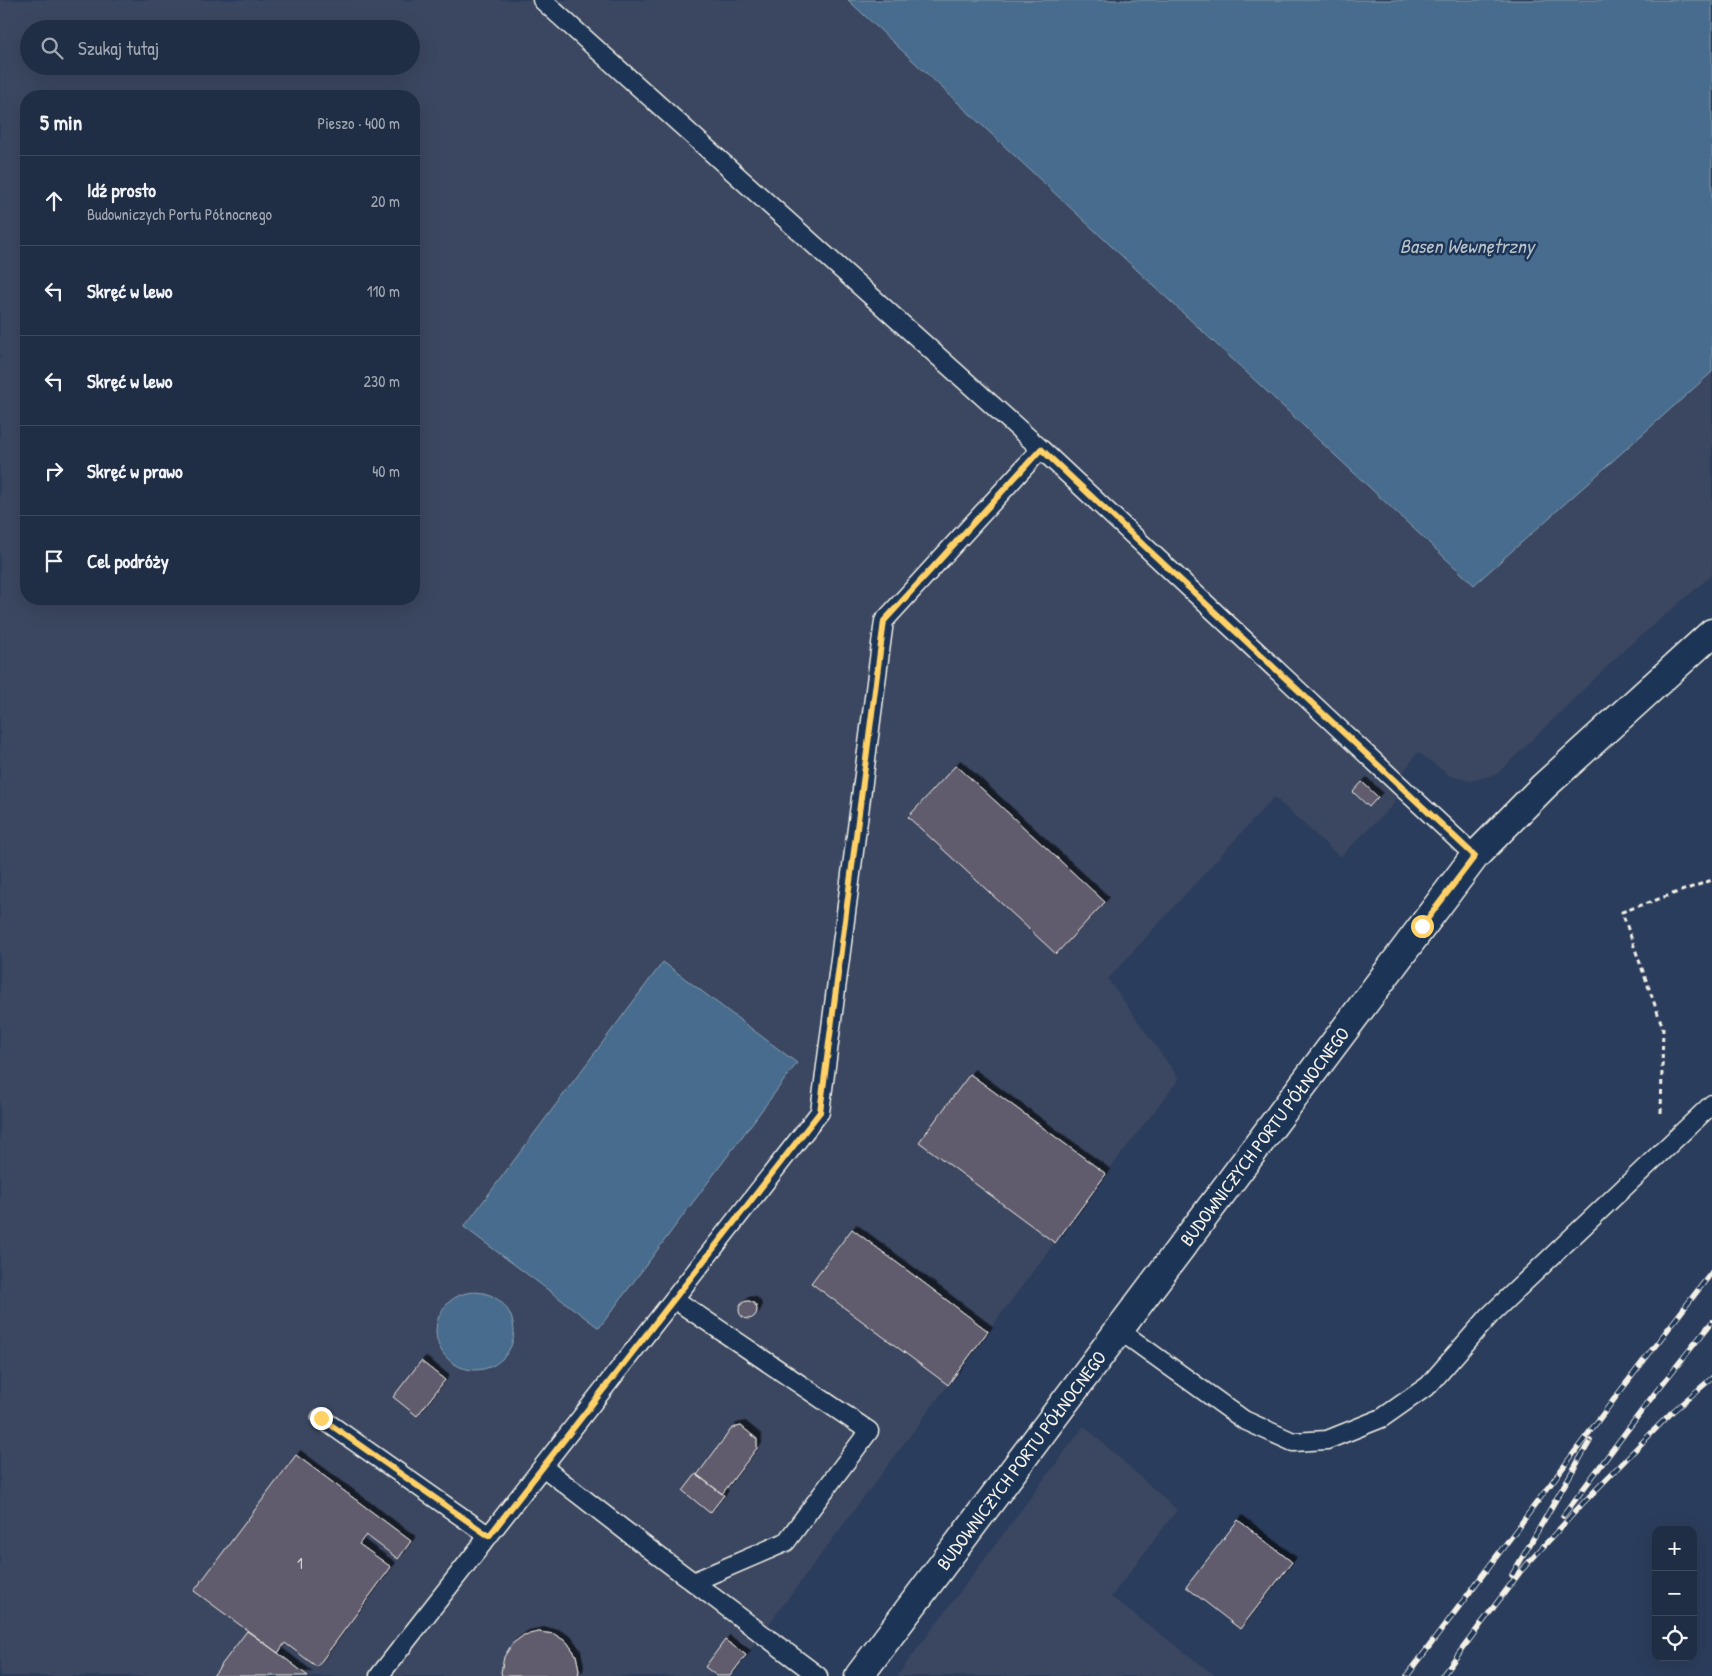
<!DOCTYPE html>
<html lang="pl">
<meta charset="utf-8">
<style>
:root{--surface:#202e45;--page:#28364c;--text:#f1f3f6;--muted:#a2a8b3;--line:#3d4a5e}
body{margin:0;font-family:"Patrick Hand",sans-serif;background:var(--page);color:var(--text)}
.controls{position:absolute;right:15px;bottom:15px;display:grid;overflow:hidden;border-radius:10px;box-shadow:0 5px 20px #0002}
.controls button{width:45px;height:45px;display:grid;place-items:center;padding:0;border:0;border-bottom:1px solid var(--line);background:var(--surface);color:var(--text);font:25px sans-serif}
.stop{position:absolute;width:15px;height:15px;margin:-11px;border:4px solid #ffd166;border-radius:50%;background:#fff}
.stop.end{background:#ffd166;border-color:#fff;box-shadow:0 1px 5px #0008}
.list{margin:0;padding:0;list-style:none}
h2{display:flex;justify-content:space-between;align-items:center;height:65px;margin:0;padding:0 20px;font-size:21px}
h2 small{font-size:16px;font-weight:400;color:var(--muted)}
.list li{display:grid;grid-template-columns:32px 1fr auto;gap:15px;align-items:center;box-sizing:border-box;height:90px;padding:0 20px;border-top:1px solid var(--line)}
.list b{display:block;font-size:19px;white-space:nowrap}
.list p{margin:0;font-size:16px;white-space:nowrap;color:var(--muted)}
.list em{font-size:16px;font-style:normal;color:var(--muted)}
.icon{flex:none;width:28px;height:28px;fill:none;stroke:currentColor;stroke-width:2;stroke-linecap:round;stroke-linejoin:round}
.map{position:relative;flex:none;width:1712px;height:1676px;overflow:hidden}
.search{position:absolute;background:var(--surface);box-shadow:0 5px 20px #0002;left:20px;top:20px;width:400px;height:55px;display:flex;align-items:center;gap:12px;box-sizing:border-box;padding:0 18px;border-radius:28px;color:var(--muted);font-size:19px}
.panel{position:absolute;background:var(--surface);box-shadow:0 5px 20px #0002;left:20px;top:90px;width:400px;height:515px;border-radius:20px}
.map>svg:first-child{display:block}
</style>
<div class="map">
<svg width="1712" height="1676" viewBox="0 0 1712 1676">
<defs>
<filter id="shadow"><feDropShadow dx="4.5" dy="-4.5" stdDeviation="0" flood-color="#0009"/></filter>
</defs>
<rect width="100%" height="100%" fill="#2b3d5c"/>
<filter id="ink" filterUnits="userSpaceOnUse"><feTurbulence type="fractalNoise" baseFrequency=".02" numOctaves="2"/><feDisplacementMap in="SourceGraphic" scale="10" xChannelSelector="R" yChannelSelector="G"/><feConvolveMatrix kernelMatrix="1 2 1 2 8 2 1 2 1" color-interpolation-filters="sRGB"/></filter>
<g filter="url(#ink)">
<path fill="#3b4661" fill-rule="evenodd" d="M 0,0 L 848,0 L 1474,585 L 1712,372 L 1712,575 L 1623,651 L 1497,774 L 1470,781 L 1450,776 L 1418,752 L 1396,782 L 1394,804 L 1340,857 L 1274,797 L 1108,979 L 1179,1079 L 1106,1174 L 730,1676 L 0,1676 ZM 29,29 L 411,29 L 411,66 L 29,66 ZM 26,96 L 414,96 L 414,599 L 26,599 Z
M 1084,1426 L 1177,1510 L 1111,1597 L 1216,1676 L 897,1676 Z"/>
<path fill="#476c8e" stroke="#8ca1b2" d="M 848,0 L 1712,0 L 1712,372 L 1474,585 Z
M 663,962 L 797,1063 L 599,1328 L 464,1227 Z
M436 1331a39 39 0 1 1 78 0a39 39 0 1 1-78 0Z"/>
<path fill="#615c6e" stroke="#f4f1e8" filter="url(#shadow)" d="M 956,765 L 1105,902 L 1056,954 L 908,817 Z
M 1362,782 L 1378,797 L 1369,807 L 1353,792 Z
M 970,1074 L 1106,1174 L 1055,1243 L 919,1142 Z
M 852,1229 L 988,1331 L 948,1385 L 811,1283 Z
M739 1310a9 9 0 1 1 18 0a9 9 0 1 1-18 0Z
M 421,1361 L 445,1380 L 417,1416 L 393,1397 Z
M 741,1426 L 757,1439 L 757,1448 L 722,1494 L 697,1475 L 732,1428 Z
M 296,1455 L 411,1541 L 398,1559 L 366,1535 L 359,1544 L 391,1567 L 317,1667 L 285,1643 L 278,1653 L 194,1591 Z
M 696,1474 L 724,1495 L 710,1513 L 683,1491 Z
M 1238,1520 L 1292,1562 L 1240,1629 L 1186,1587 Z
M 247,1631 L 278,1653 L 308,1676 L 213,1676 Z
M 539,1632 L 554,1634 L 567,1642 L 576,1655 L 579,1670 L 578,1676 L 502,1676 L 501,1672 L 504,1657 L 512,1644 L 524,1635 Z
M 725,1640 L 746,1655 L 730,1676 L 717,1676 L 705,1667 Z"/>
<g fill="none" stroke-linecap="round" stroke-linejoin="round">
<g stroke="#f4f1e8" stroke-width="21">
<path id="service" d="M 542,0 L 1041,449
M 674,1299 L 869,1431 L 786,1542 L 693,1582
M 1119,1330 L 1244,1420 L 1293,1442 L 1327,1440 L 1382,1418 L 1429,1385 L 1490,1315 L 1712,1104
M 321,1418 L 489,1536
M 543,1467 L 636,1539 L 818,1676
M 379,1676 L 820,1112 L 884,621 L 1041,449 L 1475,856"/>
</g>
<g stroke="#f4f1e8" stroke-width="31">
<g id="minor">
<path id="s1" d="M 859,1676 L 1475,856 L 1543,787 L 1712,633"/>
</g>
</g>
<path stroke="#f4f1e8" stroke-width="3" stroke-dasharray="5 4" stroke-linecap="butt" d="M 1661,1113 L 1663,1028 L 1622,912 L 1712,880"/>
<use href="#service" stroke="#1d3557" stroke-width="18"/>
<use href="#minor" stroke="#1d3557" stroke-width="28"/>
<g stroke="#f4f1e8" stroke-width="5.5">
<path id="rail" d="M 1563,1516 L 1655,1393 L 1712,1322
M 1512,1575 L 1590,1441
M 1407,1676 L 1618,1394 L 1712,1272
M 1442,1676 L 1520,1572 L 1584,1502 L 1672,1412 L 1712,1378"/>
</g>
<use href="#rail" stroke="#1d3557" stroke-width="4" stroke-dasharray="11" stroke-linecap="butt"/>
</g>
</g>
<g fill="none" stroke-linecap="round" stroke-linejoin="round" filter="url(#ink)">
<path stroke="#ffd166" stroke-width="6" d="M 321,1418 L 489,1536 L 820,1112 L 884,621 L 1041,449 L 1475,856 L 1422,926"/>
</g>
<g text-anchor="middle" dominant-baseline="central" stroke-width="5" stroke-linejoin="round" paint-order="stroke">
<g font-size="16" fill="#cfccca">
<text x="300" y="1563">1</text>
</g>
<g font-size="19" fill="#f4f1e8" stroke="#1d3557">
<text stroke="none"><textPath href="#s1" startOffset="675">BUDOWNICZYCH PORTU PÓŁNOCNEGO</textPath></text>
<text stroke="none"><textPath href="#s1" startOffset="270">BUDOWNICZYCH PORTU PÓŁNOCNEGO</textPath></text>
</g>
<g font-size="20" font-style="italic" fill="#b7c2c8" stroke="#1d3557">
<text x="1467" y="245">Basen Wewnętrzny</text>
</g>
</g>
</svg>
<div class="controls">
<button>+</button>
<button>−</button>
<button><svg class="icon" aria-label="locate" viewBox="0 0 24 24"><circle cx="12" cy="12" r="6"/><path d="M12 2v4M12 18v4M2 12h4M18 12h4"/></svg></button>
</div>
<div class="stop" style="left:1422px;top:926px"></div>
<div class="stop end" style="left:321px;top:1418px"></div>
<div class="search"><svg class="icon" aria-label="search" viewBox="0 0 24 24"><circle cx="10" cy="10" r="6"/><path d="M15 15l6 6"/></svg>Szukaj tutaj</div>
<section class="panel">
<h2>5 min<small>Pieszo · 400 m</small></h2>
<ul class="list">
<li><svg class="icon" aria-label="ahead" viewBox="0 0 24 24"><path d="M12 20V5M6 11l6-6 6 6"/></svg><div><b>Idź prosto</b><p>Budowniczych Portu Północnego</p></div><em>20 m</em></li>
<li><svg class="icon" aria-label="left" viewBox="0 0 24 24"><path d="M17 20v-9H6M10 6l-5 5 5 5"/></svg><div><b>Skręć w lewo</b></div><em>110 m</em></li>
<li><svg class="icon" aria-label="left" viewBox="0 0 24 24"><path d="M17 20v-9H6M10 6l-5 5 5 5"/></svg><div><b>Skręć w lewo</b></div><em>230 m</em></li>
<li><svg class="icon" aria-label="right" viewBox="0 0 24 24"><path d="M7 20v-9h11M14 6l5 5-5 5"/></svg><div><b>Skręć w prawo</b></div><em>40 m</em></li>
<li><svg class="icon" aria-label="arrive" viewBox="0 0 24 24"><path d="M6 21V4h12l-3 4 3 4H6"/></svg><div><b>Cel podróży</b></div></li>
</ul>
</section>
</div>
